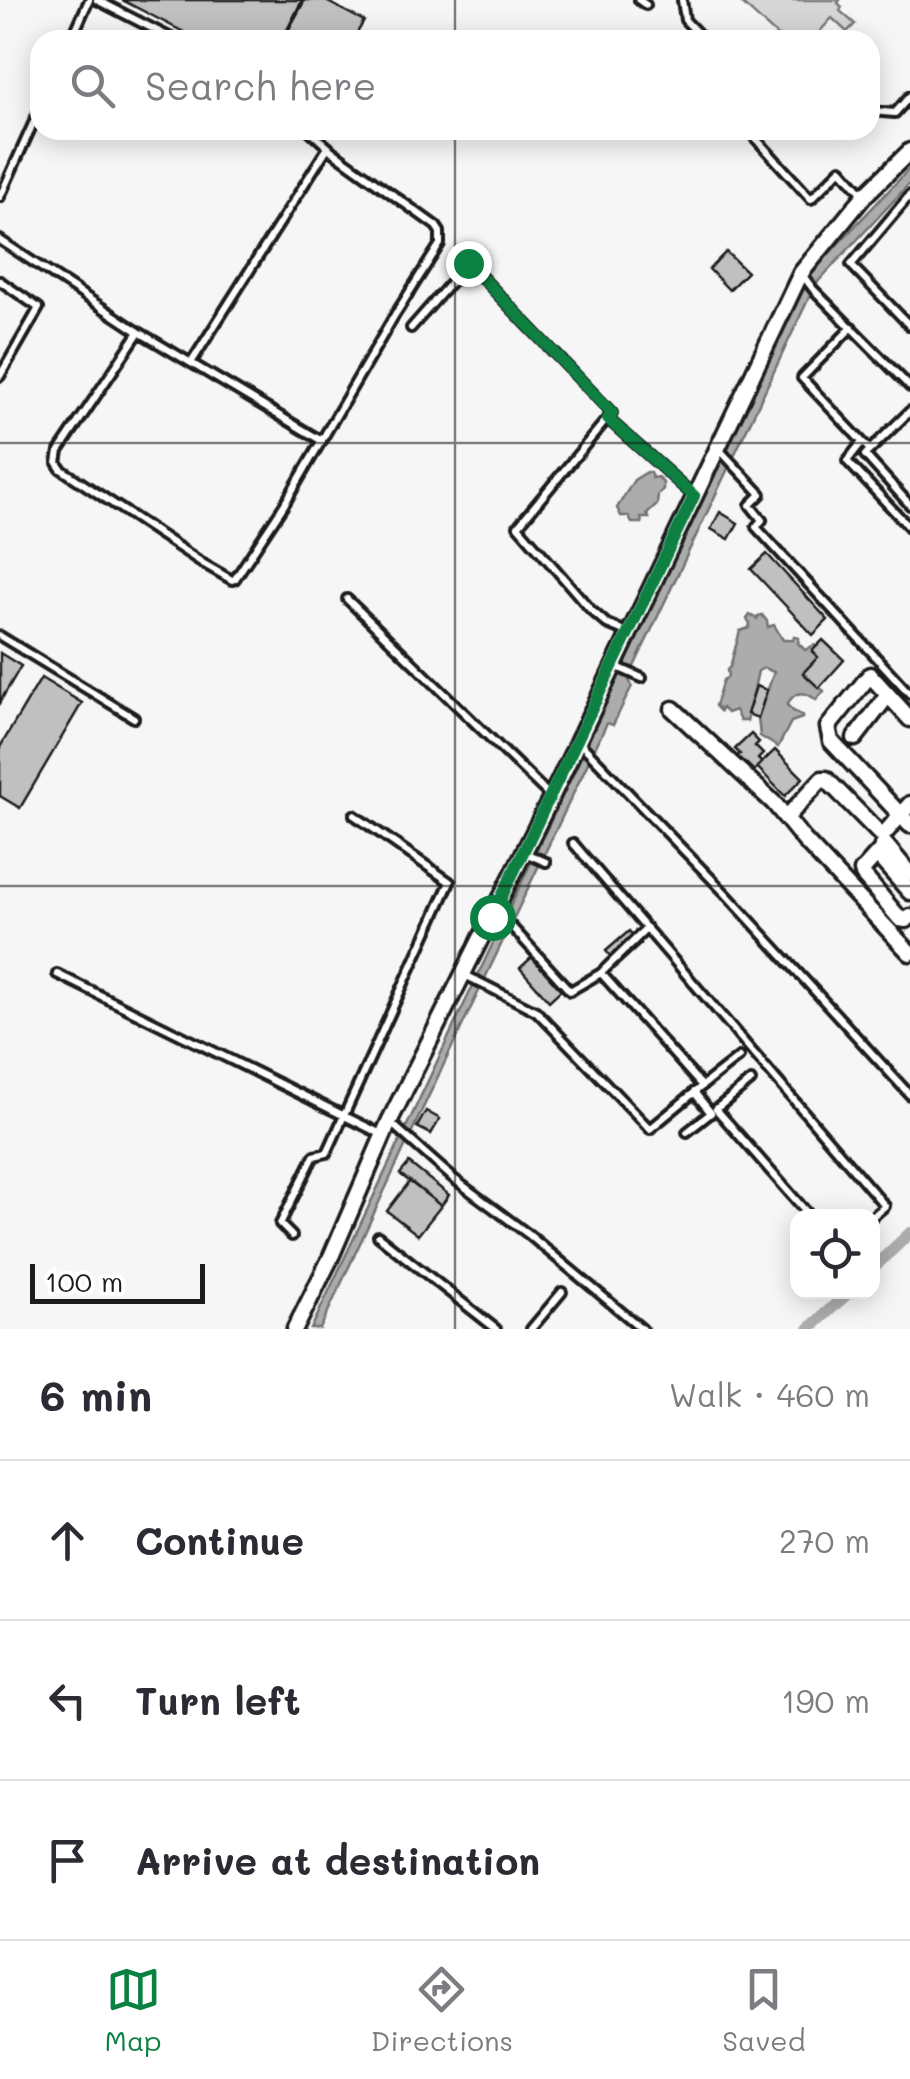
<!DOCTYPE html>
<meta charset="utf-8">
<style>
:root{--surface:#fff;--page:#f2f2f3;--text:#2b2b33;--muted:#7c7c81;--line:#e1e1e2;--accent:#0b8043}
body{margin:0;font-family:Mali,sans-serif;background:var(--page);color:var(--text)}
.controls{position:absolute;right:30px;bottom:30px;display:grid;overflow:hidden;border-radius:20px;box-shadow:0 5px 25px #0003}
.controls button{width:90px;height:90px;display:grid;place-items:center;padding:0;border:0;border-bottom:2px solid var(--line);background:var(--surface);color:var(--text);font:50px sans-serif}
.scale{position:absolute;left:30px;bottom:25px;width:175px;box-sizing:border-box;padding-left:10px;border:5px solid #1c1c1c;border-top:0;font-size:28px;line-height:35px;white-space:nowrap;color:#1c1c1c;-webkit-text-stroke:8px #fff;paint-order:stroke}
.stop{position:absolute;width:30px;height:30px;margin:-22px;border:8px solid #0b8043;border-radius:50%;background:#fff}
.stop.end{background:#0b8043;border-color:#fff;box-shadow:0 2px 10px #0008}
.list{margin:0;padding:0;list-style:none}
h2{display:flex;justify-content:space-between;align-items:center;height:130px;margin:0;padding:0 40px;font-size:42px}
h2 small{font-size:32px;font-weight:400;color:var(--muted)}
.list li{display:grid;grid-template-columns:65px 1fr auto;gap:30px;align-items:center;box-sizing:border-box;height:160px;padding:0 40px;border-top:2px solid var(--line)}
.list b{display:block;font-size:38px;white-space:nowrap}
.list em{font-size:32px;font-style:normal;color:var(--muted)}
.icon{flex:none;width:55px;height:55px;fill:none;stroke:currentColor;stroke-width:2;stroke-linecap:round;stroke-linejoin:round}
.map{position:relative;flex:none;width:910px;height:1329px;overflow:hidden}
.search{position:absolute;background:var(--surface);box-shadow:0 5px 25px #0003;left:30px;right:30px;top:30px;height:110px;display:flex;align-items:center;gap:25px;box-sizing:border-box;padding:0 35px;border-radius:30px;color:var(--muted);font-size:38px}
.sheet{height:610px;background:var(--surface)}
nav{display:flex;justify-content:space-around;align-items:center;box-sizing:border-box;height:140px;border-top:2px solid var(--line);background:var(--surface);font-size:28px;color:var(--muted)}
nav a{display:grid;justify-items:center;gap:5px}
nav .on{color:var(--accent)}
.map>svg:first-child{display:block}
</style>
<div class="map">
<svg width="910" height="1329" viewBox="0 0 910 1329">
<rect width="100%" height="100%" fill="#f6f6f6"/>
<filter id="ink" filterUnits="userSpaceOnUse"><feTurbulence type="fractalNoise" baseFrequency=".01" numOctaves="2"/><feDisplacementMap in="SourceGraphic" scale="20" xChannelSelector="R" yChannelSelector="G"/><feConvolveMatrix kernelMatrix="1 2 1 2 8 2 1 2 1" color-interpolation-filters="sRGB"/></filter>
<g filter="url(#ink)">
<path fill="#d6d6d6" stroke="#797979" stroke-width="2.5" d="M 738,0 L 840,0 L 838,3 L 842,7 L 840,11 L 855,24 L 847,32 L 832,18 L 812,40 L 782,40 Z"/>
<path fill="#acacac" stroke="#727272" stroke-width="2.5" d="M 910,168 L 910,183 L 815,285 L 631,673 L 629,680 L 632,686 L 613,725 L 607,723 L 422,1110 L 320,1329 L 311,1329 L 807,277 Z
M 647,472 L 650,472 L 652,478 L 658,477 L 663,483 L 663,489 L 658,495 L 657,505 L 647,514 L 649,518 L 641,518 L 642,523 L 632,523 L 628,516 L 621,516 L 617,508 L 634,480 Z
M 750,615 L 757,619 L 758,616 L 762,615 L 767,621 L 768,627 L 774,625 L 783,640 L 793,640 L 794,636 L 799,638 L 798,643 L 805,650 L 814,645 L 817,646 L 812,652 L 818,657 L 803,673 L 824,691 L 816,700 C 804,690 794,691 787,705 L 793,711 L 802,715 L 802,718 L 791,722 L 778,747 L 760,736 L 758,718 L 774,672 L 764,668 L 758,671 L 747,721 L 740,721 L 735,710 L 727,713 L 722,708 L 720,711 L 715,706 L 723,680 L 728,677 L 727,670 L 730,667 L 740,631 L 749,628 L 750,623 L 747,619 Z"/>
<g fill="none" stroke-linecap="round" stroke-linejoin="round">
<path stroke="#acacac" stroke-width="12" d="M 872,1269 L 910,1233
M 809,1329 L 849,1292"/>
</g>
<path fill="#c0c0c0" stroke="#1c1c1c" stroke-width="2.5" d="M 122,0 L 302,0 L 282,40 L 199,40 Z
M 305,0 L 324,0 L 364,21 L 353,40 L 283,40 Z
M 726,252 L 747,272 L 729,290 L 709,269 Z
M 720,512 L 738,523 L 729,539 L 711,529 Z
M 767,554 L 828,620 L 813,635 L 751,569 Z
M 823,640 L 844,660 L 819,688 L 803,673 L 818,657 L 812,651 Z
M 0,653 L 21,666 L 0,702 Z
M 41,678 L 82,703 L 20,808 L 0,796 L 0,747 Z
M 756,686 L 767,690 L 758,718 L 747,714 Z
M 751,734 L 759,742 L 755,746 L 763,754 L 758,759 L 762,763 L 754,771 L 747,764 L 744,766 L 736,757 L 740,754 L 735,749 Z
M 775,750 L 803,778 L 785,796 L 757,767 Z
M 629,931 L 641,944 L 618,965 L 606,951 Z
M 532,957 L 561,990 L 549,1001 L 520,968 Z
M 426,1111 L 440,1119 L 431,1134 L 417,1127 Z
M 409,1163 L 449,1195 L 441,1206 L 400,1174 Z
M 410,1181 L 441,1206 L 418,1235 L 387,1211 Z"/>
<g fill="none" stroke-linecap="round" stroke-linejoin="round">
<g stroke="#1c1c1c" stroke-width="14">
<path id="lane" d="M 97,0 L 175,40
M 639,0 L 646,5
M 682,0 L 685,20 L 704,40
M 71,40 L 89,0
M 870,111 L 895,113 L 910,96
M 748,130 L 811,199 L 841,169 L 864,195
M 910,195 L 851,265 L 910,326
M 0,197 L 40,108
M 0,240 L 139,332 L 322,441
M 801,273 L 813,289 L 910,387
M 0,281 L 39,308 L 0,376
M 852,327 L 802,378 L 870,450 L 910,411
M 411,328 L 468,263 L 612,413 L 518,526 L 591,610 L 607,624 L 629,633
M 139,332 L 59,451 L 57,463 L 61,469 L 204,564 L 232,580 L 235,579 L 284,505 L 393,318 L 440,244 L 440,232 L 436,226 L 332,151 L 309,130
M 191,363 L 328,147
M 608,419 L 693,495
M 862,442 L 847,461 L 910,528
M 718,448 L 761,494 L 750,505 L 762,520 L 756,527 L 910,694
M 870,450 L 865,455 L 910,505
M 347,599 L 551,797
M 0,636 L 134,718
M 615,666 L 642,678
M 579,742 L 726,894 L 910,1095
M 573,843 L 885,1206 L 872,1217
M 525,853 L 546,862
M 601,973 L 647,928
M 57,974 L 383,1135
M 465,975 L 536,1011 L 650,1129 L 702,1086 L 601,973 L 570,991 L 511,926 L 492,917
M 702,1086 L 739,1057
M 716,1109 L 810,1216
M 716,1109 L 751,1081
M 392,1124 L 454,1179 L 528,1234 L 642,1329
M 687,1132 L 711,1113 L 694,1092
M 292,1236 L 280,1224 L 314,1156 L 327,1153 L 450,882 L 354,815
M 378,1236 L 496,1329
M 531,1329 L 562,1292"/>
</g>
<g stroke="#1c1c1c" stroke-width="21">
<path id="street" d="M 673,709 L 774,803 L 804,840 L 910,953
M 910,719 L 870,675 L 828,727 L 831,741 L 910,825
M 855,738 L 888,695
M 786,818 L 822,779 L 826,779 L 879,833 L 885,833 L 910,804
M 884,843 L 910,874
M 882,846 L 879,857 L 910,892
M 879,852 L 862,871 L 863,875 L 900,919 L 906,920 L 910,917
M 295,1329 L 330,1259 L 389,1122 L 551,798 L 801,273 L 864,196 L 910,151"/>
</g>
<use href="#lane" stroke="#fff" stroke-width="6"/>
<use href="#street" stroke="#fff" stroke-width="14"/>
</g>
</g>
<g fill="none" stroke-linecap="round" stroke-linejoin="round" filter="url(#ink)">
<path stroke="#0b8043" stroke-width="12" d="M 468,263 L 612,413 L 608,419 L 694,496 L 492,917"/>
</g>
<path fill="none" stroke="#1c1c1c" stroke-width="2.5" stroke-opacity="0.55" d="M 455,0 L 455,40M 455,130 L 455,1329M 0,443 L 910,443M 0,886 L 910,886"/>
</svg>
<div class="controls">
<button><svg class="icon" aria-label="locate" viewBox="0 0 24 24"><circle cx="12" cy="12" r="6"/><path d="M12 2v4M12 18v4M2 12h4M18 12h4"/></svg></button>
</div>
<div class="scale">100 m</div>
<div class="stop" style="left:492px;top:917px"></div>
<div class="stop end" style="left:468px;top:263px"></div>
<div class="search"><svg class="icon" aria-label="search" viewBox="0 0 24 24"><circle cx="10" cy="10" r="6"/><path d="M15 15l6 6"/></svg>Search here</div>
</div>
<section class="sheet">
<h2>6 min<small>Walk · 460 m</small></h2>
<ul class="list">
<li><svg class="icon" aria-label="ahead" viewBox="0 0 24 24"><path d="M12 20V5M6 11l6-6 6 6"/></svg><div><b>Continue</b></div><em>270 m</em></li>
<li><svg class="icon" aria-label="left" viewBox="0 0 24 24"><path d="M17 20v-9H6M10 6l-5 5 5 5"/></svg><div><b>Turn left</b></div><em>190 m</em></li>
<li><svg class="icon" aria-label="arrive" viewBox="0 0 24 24"><path d="M6 21V4h12l-3 4 3 4H6"/></svg><div><b>Arrive at destination</b></div></li>
</ul>
</section>
<nav>
<a class="on"><svg class="icon" aria-label="map" viewBox="0 0 24 24"><path d="M3 6l6-2 6 2 6-2v14l-6 2-6-2-6 2zM9 4v14M15 6v14"/></svg>Map</a>
<a><svg class="icon" aria-label="directions" viewBox="0 0 24 24"><path d="M12 3l9 9-9 9-9-9zM9 14v-3h6M13 9l2 2-2 2"/></svg>Directions</a>
<a><svg class="icon" aria-label="saved" viewBox="0 0 24 24"><path d="M7 4h10v16l-5-4-5 4z"/></svg>Saved</a>
</nav>
